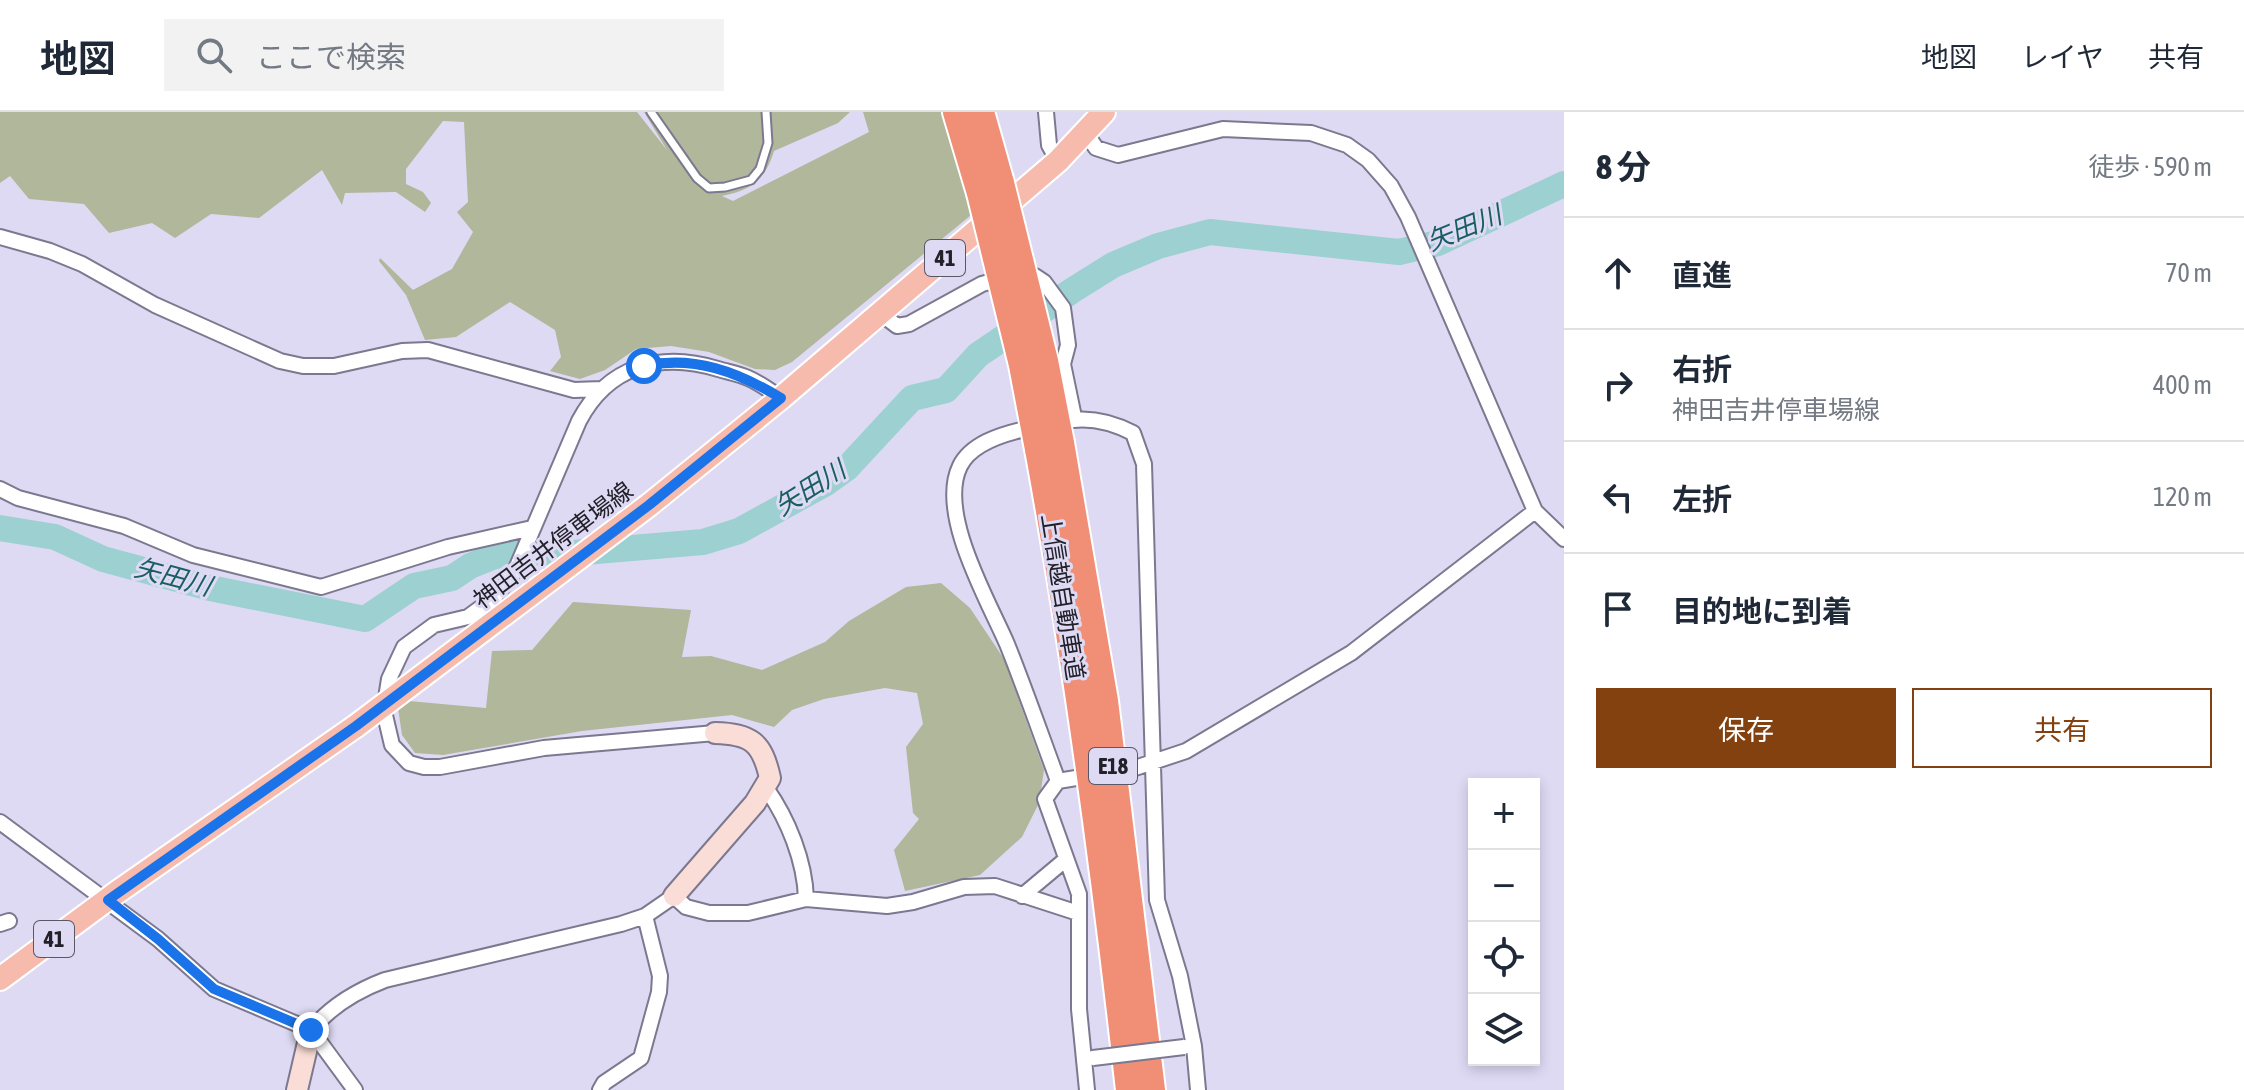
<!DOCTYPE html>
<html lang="ja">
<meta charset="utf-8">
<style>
:root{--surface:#fff;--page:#f2f2f3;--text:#1f2937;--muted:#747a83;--line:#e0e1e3;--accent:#834110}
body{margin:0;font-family:"Asap Condensed","Noto Sans JP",sans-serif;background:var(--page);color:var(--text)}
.controls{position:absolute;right:24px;bottom:24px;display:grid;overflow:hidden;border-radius:0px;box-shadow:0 4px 12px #0003}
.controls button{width:72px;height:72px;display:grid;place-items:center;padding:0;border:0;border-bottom:2px solid var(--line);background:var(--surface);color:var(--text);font:40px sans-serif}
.stop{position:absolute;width:24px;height:24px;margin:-18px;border:6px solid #1a73e8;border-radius:50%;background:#fff}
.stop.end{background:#1a73e8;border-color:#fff;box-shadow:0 2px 8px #0008}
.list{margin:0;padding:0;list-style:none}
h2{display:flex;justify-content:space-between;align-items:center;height:104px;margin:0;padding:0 32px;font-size:34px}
h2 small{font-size:26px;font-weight:400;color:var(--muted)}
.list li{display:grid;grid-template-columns:52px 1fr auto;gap:24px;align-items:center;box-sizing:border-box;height:112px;padding:0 32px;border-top:2px solid var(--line)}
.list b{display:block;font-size:30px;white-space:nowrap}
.list p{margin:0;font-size:26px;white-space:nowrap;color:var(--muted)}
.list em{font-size:26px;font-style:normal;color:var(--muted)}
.actions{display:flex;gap:16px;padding:24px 32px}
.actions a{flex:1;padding:18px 0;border:2px solid var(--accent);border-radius:0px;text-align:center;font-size:28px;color:var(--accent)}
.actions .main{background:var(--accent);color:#fff}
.icon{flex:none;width:44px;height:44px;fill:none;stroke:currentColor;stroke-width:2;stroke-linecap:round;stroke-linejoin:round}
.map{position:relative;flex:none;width:1564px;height:978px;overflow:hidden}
header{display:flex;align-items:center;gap:48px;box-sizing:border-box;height:112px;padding:0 40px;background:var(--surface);border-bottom:2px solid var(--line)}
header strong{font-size:38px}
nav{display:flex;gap:44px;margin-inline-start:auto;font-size:28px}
.search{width:560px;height:72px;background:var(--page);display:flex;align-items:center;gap:20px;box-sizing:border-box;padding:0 28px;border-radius:0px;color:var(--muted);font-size:30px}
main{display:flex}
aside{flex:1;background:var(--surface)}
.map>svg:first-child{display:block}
</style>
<header>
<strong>地図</strong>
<div class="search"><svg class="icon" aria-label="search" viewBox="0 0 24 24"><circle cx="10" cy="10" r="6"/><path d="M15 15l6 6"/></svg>ここで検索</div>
<nav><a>地図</a><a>レイヤ</a><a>共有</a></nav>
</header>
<main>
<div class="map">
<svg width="1564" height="978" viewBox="0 0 1564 978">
<rect width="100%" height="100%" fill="#dedaf4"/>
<path fill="#b0b79a" d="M 0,0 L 637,0 L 667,38 L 644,0 L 850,0 L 838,11 L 774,39 C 765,68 752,78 722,84 L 733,89 L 869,20 L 863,0 L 943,0 L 976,99 L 792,250 L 775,258 L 755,257 L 709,240 L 671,234 L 636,237 L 605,258 L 580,267 L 550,259 L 561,245 L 555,218 L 510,190 L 456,225 L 425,228 L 406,183 L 379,149 L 380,146 L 413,178 L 452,157 L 473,120 L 457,100 L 468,90 L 464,10 L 443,9 L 406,57 L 406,72 L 423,80 L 431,91 L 425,100 L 396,80 L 345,81 L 342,93 L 322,58 L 259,106 L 211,102 L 175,126 L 152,111 L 109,121 L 84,92 L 29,87 L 10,64 L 0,71 Z
M 941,471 L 970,496 L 1004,547 L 1044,658 L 1039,691 L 1022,725 L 980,763 L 905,779 L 894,738 L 919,707 L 913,701 L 906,635 L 923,612 L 917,581 L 885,576 L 824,587 L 792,598 L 774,615 L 732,603 L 582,619 L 443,643 L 415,641 L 402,623 L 398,596 L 409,589 L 486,596 L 492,539 L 532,538 L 573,490 L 691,498 L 682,545 L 711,544 L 762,558 L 825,530 L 849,509 L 906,475 Z"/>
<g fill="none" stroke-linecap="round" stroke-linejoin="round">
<path stroke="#9cd0d1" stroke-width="26" d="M 0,416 L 55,425 L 103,447 L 210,476 L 365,507 L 414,474 L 452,466 L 470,454 L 495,444 L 537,440 L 561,442 L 703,430 L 739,419 L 826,371 L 847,356 L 912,286 L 946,278 L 978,243 L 1073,178 L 1113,153 L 1158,134 L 1210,120 L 1399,140 L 1438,131 L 1564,72"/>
<g stroke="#7c788f" stroke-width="11">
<path id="lane" d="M 651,0 L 697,66 L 709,76 L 725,75 L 751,68 L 760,57 L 768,31 L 766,0"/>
</g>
<g stroke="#7c788f" stroke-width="18">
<path id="street" d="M 1046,0 L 1049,33 L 1058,49
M 1086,21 L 1096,36 L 1118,43 L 1223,17 L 1311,21 L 1347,33 L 1368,48 L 1391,74 L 1408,105 L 1535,399 L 1564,427
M 0,125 L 50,139 L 82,152 L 155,193 L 280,249 L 303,254 L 334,254 L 402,239 L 428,238 L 574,278 L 601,277
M 880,201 L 897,214 L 909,212 L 982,172 L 1021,161 L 1035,164 L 1044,170 L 1063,196 L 1068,233 L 1063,252 L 1074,305
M 0,377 L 18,386 L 124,414 L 193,443 L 321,475 L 448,435 L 532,416
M 715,621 L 544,636 L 440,655 L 424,655 L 409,651 L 392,633 L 384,599 L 389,567 L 404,535 L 434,513 L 468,505 L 494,486 L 515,459 L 579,309 C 608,254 660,239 718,257 C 728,260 739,262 748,266 C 760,271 770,279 781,286
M 1129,658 L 1186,639 L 1351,541 L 1535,399
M 1076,666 L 1058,669 L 1045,687 L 1079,782 L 1079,897 L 1087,978
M 1058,669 C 1041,623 1025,577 1007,532 C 988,488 937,401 960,354 C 971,332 1000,323 1021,318 C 1065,308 1091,299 1133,321 L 1144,352 L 1157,788 L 1180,864 L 1194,934 L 1198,978
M 766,676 C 788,707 805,749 806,787
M 0,710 L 158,827 L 214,877 L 311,918 L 355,978
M 1022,784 L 1065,748
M 0,812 L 9,809
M 311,918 C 331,894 356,879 385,868 L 621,812 L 645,804 L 674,784 L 686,795 L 709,801 L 748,801 L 806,787 L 887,794 L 913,790 L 964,775 L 995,774 L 1078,801
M 600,978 L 604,971 L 641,946 L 659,880 L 660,864 L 645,804"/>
</g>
<g stroke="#7c788f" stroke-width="24">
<path id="secondary" d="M 674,784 L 755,691 L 770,666 C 762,630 751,622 715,621
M 297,978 L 311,918"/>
</g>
<g stroke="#fff" stroke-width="26">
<path id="primary" d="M 649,393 L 781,286 L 1058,49 L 1104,0
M 0,867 L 116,781 L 356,614"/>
</g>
<g stroke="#fff" stroke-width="30">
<path id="highway" d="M 956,0 L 980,81
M 981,0 L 1001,71
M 1061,331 L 1105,589 L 1152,978
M 1038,337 C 1077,550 1105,763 1129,978"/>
</g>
<use href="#lane" stroke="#fff" stroke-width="7"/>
<use href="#street" stroke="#fff" stroke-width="14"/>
<use href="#secondary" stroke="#faddd6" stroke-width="20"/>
<use href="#primary" stroke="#f6bbad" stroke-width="22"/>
<use href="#highway" stroke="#f08e76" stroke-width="26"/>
<g stroke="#7c788f" stroke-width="18" stroke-linecap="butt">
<path id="street-bridge" d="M 1093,946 L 1184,935"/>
</g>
<g stroke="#fff" stroke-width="26" stroke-linecap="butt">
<path id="primary-bridge" d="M 356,614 L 649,393"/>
</g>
<g stroke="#fff" stroke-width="30" stroke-linecap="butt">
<path id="highway-bridge" d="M 1001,71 L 1045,249 L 1061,331
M 980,81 L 1022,253 L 1038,337"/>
</g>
<use href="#street-bridge" stroke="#fff" stroke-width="14"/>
<use href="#primary-bridge" stroke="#f6bbad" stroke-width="22"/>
<use href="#highway-bridge" stroke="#f08e76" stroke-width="26"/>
</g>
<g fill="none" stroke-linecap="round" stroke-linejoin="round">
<path stroke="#1a73e8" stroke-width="10" d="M 311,918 L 214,877 L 158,827 L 108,788 L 356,614 L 649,393 L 781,286 C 738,260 694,243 644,254"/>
</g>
<g text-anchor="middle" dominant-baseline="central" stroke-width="6" stroke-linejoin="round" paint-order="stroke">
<g fill="#dedaf4" stroke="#5a5866" stroke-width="2">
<rect x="925" y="128" width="40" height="36" rx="6"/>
<rect x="1089" y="636" width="48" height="36" rx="6"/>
<rect x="34" y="809" width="40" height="36" rx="6"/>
</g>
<g font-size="22" font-weight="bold" fill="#222029">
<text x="945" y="146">41</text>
<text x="1113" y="654">E18</text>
<text x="54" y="827">41</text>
</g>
<g font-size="24" fill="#222029" stroke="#dedaf4">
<text transform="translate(553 433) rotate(-37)">神田吉井停車場線</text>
<text transform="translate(1063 485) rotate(81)">上信越自動車道</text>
</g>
<g font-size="26" font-style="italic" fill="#195f61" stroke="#dedaf4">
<text transform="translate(1464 116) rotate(-22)">矢田川</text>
<text transform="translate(810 376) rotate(-32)">矢田川</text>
<text transform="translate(173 465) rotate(15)">矢田川</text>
</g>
</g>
</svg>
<div class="controls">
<button>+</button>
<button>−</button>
<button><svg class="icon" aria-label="locate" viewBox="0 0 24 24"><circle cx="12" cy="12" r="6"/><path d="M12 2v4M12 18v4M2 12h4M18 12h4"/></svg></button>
<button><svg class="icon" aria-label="layers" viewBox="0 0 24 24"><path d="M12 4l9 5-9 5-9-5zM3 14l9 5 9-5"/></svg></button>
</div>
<div class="stop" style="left:644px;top:254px"></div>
<div class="stop end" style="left:311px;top:918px"></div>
</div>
<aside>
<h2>8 分<small>徒歩 · 590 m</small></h2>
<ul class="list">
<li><svg class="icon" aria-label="ahead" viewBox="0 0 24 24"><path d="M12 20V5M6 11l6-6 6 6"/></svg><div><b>直進</b></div><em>70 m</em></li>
<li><svg class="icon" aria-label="right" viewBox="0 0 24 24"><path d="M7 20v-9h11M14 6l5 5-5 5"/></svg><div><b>右折</b><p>神田吉井停車場線</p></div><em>400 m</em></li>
<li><svg class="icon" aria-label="left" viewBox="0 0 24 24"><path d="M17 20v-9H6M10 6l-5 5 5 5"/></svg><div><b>左折</b></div><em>120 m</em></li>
<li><svg class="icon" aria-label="arrive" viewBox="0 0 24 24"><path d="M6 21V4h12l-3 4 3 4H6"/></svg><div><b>目的地に到着</b></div></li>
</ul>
<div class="actions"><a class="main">保存</a><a>共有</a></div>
</aside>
</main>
